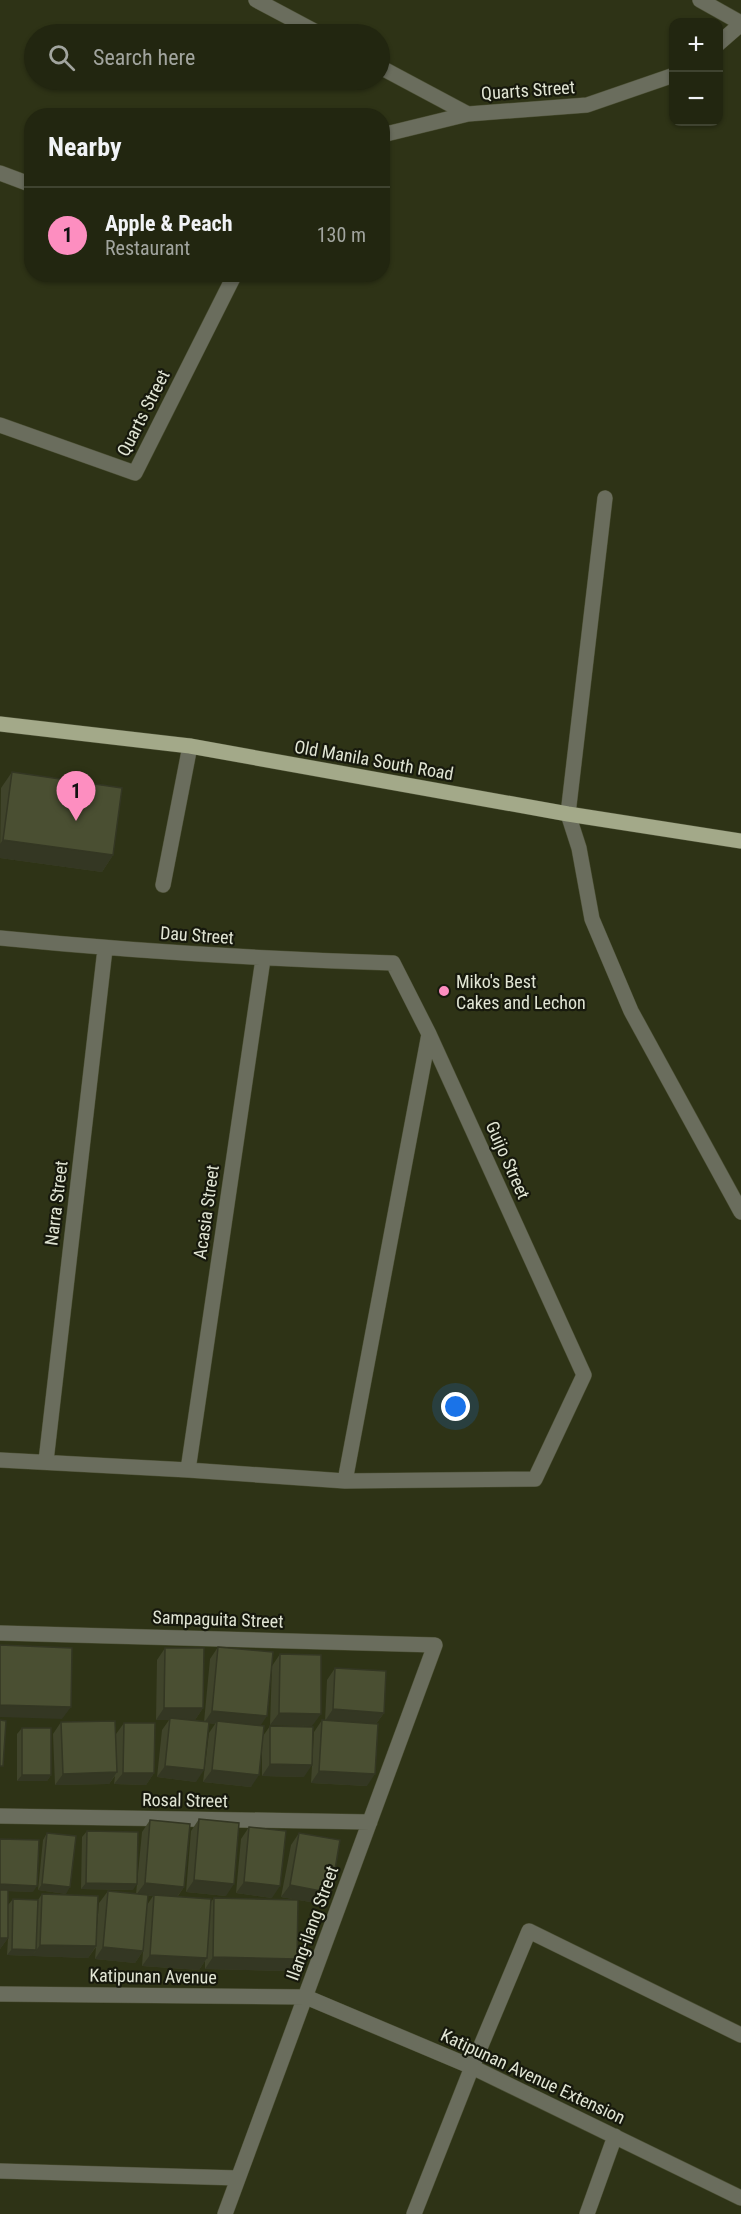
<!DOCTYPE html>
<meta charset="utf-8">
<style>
:root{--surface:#222610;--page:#2e321e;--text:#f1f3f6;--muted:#a2a59f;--line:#3f4330;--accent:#fd8ec0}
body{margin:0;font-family:"Roboto Condensed",sans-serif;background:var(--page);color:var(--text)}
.controls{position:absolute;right:18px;top:18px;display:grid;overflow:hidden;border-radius:12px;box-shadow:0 2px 4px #0004}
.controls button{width:54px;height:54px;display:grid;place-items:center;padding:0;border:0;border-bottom:2px solid var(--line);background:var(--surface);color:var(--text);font:30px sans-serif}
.you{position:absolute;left:456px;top:1407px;width:21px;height:21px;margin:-15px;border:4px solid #fff;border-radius:50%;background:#1a73e8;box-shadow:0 0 0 9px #1a73e833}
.badge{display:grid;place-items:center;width:39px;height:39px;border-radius:50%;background:var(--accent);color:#111;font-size:20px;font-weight:700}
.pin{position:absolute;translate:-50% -50px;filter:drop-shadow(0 2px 3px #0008)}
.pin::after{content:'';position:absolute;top:32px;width:21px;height:18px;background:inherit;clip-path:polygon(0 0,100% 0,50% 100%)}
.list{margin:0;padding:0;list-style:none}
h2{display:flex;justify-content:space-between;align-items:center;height:78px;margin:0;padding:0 24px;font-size:26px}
h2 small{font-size:20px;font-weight:400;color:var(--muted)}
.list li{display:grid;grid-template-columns:39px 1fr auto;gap:18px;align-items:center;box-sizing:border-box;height:96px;padding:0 24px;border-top:2px solid var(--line)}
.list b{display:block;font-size:22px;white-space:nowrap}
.list p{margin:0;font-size:20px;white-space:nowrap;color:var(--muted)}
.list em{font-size:20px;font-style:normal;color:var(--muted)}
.icon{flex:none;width:33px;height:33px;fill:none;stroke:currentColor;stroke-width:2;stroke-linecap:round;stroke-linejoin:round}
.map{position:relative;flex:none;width:741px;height:2214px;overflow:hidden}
.search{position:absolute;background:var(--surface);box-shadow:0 2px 4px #0004;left:24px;top:24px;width:366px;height:66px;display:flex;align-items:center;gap:15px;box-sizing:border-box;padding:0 21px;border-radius:33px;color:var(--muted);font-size:22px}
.panel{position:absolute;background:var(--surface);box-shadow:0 2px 4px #0004;left:24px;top:108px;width:366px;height:174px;border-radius:24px}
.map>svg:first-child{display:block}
</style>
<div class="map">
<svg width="741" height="2214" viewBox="0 0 741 2214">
<rect width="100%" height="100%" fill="#2e3316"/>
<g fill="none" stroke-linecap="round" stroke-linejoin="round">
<g stroke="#4b4f34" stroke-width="16">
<path id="lane" d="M 568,814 L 579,848 L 592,919 L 631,1011 L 741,1212
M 163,885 L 190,746"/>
</g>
<g stroke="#4b4f34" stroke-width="16">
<path id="street" d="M 256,0 L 320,34
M 700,0 L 741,23
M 718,44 L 741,24
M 380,67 L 468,114
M 382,135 L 468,114 L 587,105 L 674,75
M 0,173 L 32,185
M 0,425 L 135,473 L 235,274
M 568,814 L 605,498
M 0,938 C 131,951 261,959 393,963 L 429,1034 L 584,1375 L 535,1479 L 345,1481 L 188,1470 L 0,1460
M 46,1461 L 105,949
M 188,1470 L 263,959
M 345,1481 L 429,1034
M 0,1633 L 435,1645 L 225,2214
M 0,1816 L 370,1822
M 0,1994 L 306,1997 L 472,2067 L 741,2198
M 0,2171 L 238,2178
M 414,2214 L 472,2067 L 529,1931 L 741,2035
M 587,2214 L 615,2136"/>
</g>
<g stroke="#4b4f34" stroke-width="16">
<path id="primary" d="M 0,724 L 190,746 L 568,814 L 741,841"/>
</g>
<use href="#lane" stroke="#6a6d5d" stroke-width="15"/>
<use href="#street" stroke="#6a6d5d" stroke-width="15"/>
<use href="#primary" stroke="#a3a989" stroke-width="15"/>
</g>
<path fill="#40442b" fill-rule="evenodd" d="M 12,772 L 113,855 L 102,872 L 0,858 L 1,788 Z
M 218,1647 L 261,1726 L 263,1736 L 270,1726 L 304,1777 L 262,1776 L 262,1749 L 251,1787 L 203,1782 L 209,1733 L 215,1724 L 208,1723 L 196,1782 L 157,1777 L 162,1730 L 169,1720 L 156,1720 L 157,1660 L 165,1648 L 203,1708 L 195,1720 L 190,1720 L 204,1722 L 210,1659 Z
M 280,1654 L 312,1726 L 270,1725 L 272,1666 Z
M 335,1668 L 384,1713 L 376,1724 L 367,1786 L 311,1783 L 314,1732 L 322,1720 L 325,1721 L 327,1680 Z
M 61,1722 L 116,1734 L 124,1723 L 154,1773 L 146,1785 L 114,1784 L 115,1776 L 109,1784 L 55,1785 L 53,1734 Z
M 22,1728 L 51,1775 L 47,1781 L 17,1781 L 17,1734 Z
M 199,1819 L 226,1896 L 186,1892 L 191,1831 Z
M 150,1820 L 184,1887 L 178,1896 L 210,1903 L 214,1898 L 297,1959 L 289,1971 L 205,1969 L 205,1961 L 199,1970 L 142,1966 L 143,1951 L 135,1963 L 95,1959 L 96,1947 L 88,1958 L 7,1955 L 8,1938 L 0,1949 L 0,1839 L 33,1892 L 8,1891 L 8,1905 L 13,1899 L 38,1900 L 42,1894 L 96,1937 L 99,1903 L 108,1891 L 136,1894 L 142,1832 ZM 148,1896 L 153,1896 L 147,1905 Z
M 249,1827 L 272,1898 L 236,1893 L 241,1839 Z
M 87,1831 L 133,1890 L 81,1889 L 82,1837 Z
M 47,1833 L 66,1894 L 38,1890 L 43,1840 Z
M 299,1833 L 331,1893 L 322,1904 L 281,1897 L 291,1845 Z"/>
<path fill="#343723" d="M 3,840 L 113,855 L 102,872 L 0,858 L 0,844 Z
M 0,1705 L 71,1707 L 62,1719 L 0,1717 Z
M 164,1708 L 203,1708 L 195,1720 L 170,1720 L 170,1718 L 169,1720 L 156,1720 Z
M 333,1709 L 384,1713 L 375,1725 L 325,1721 Z
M 212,1711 L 267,1716 L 259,1728 L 217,1721 L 215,1724 L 204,1723 Z
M 279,1713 L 321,1714 L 312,1726 L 270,1725 Z
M 270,1764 L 312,1765 L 304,1777 L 262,1776 Z
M 165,1766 L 204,1770 L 196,1782 L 157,1777 Z
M 212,1770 L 259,1775 L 251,1787 L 203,1782 Z
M 319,1771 L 375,1774 L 367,1786 L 311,1783 Z
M 117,1772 L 109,1784 L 55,1785 L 63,1774 Z
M 123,1773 L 154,1773 L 146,1785 L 114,1784 Z
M 22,1775 L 51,1775 L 47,1781 L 17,1781 Z
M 194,1880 L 234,1884 L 226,1896 L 186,1892 Z
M 244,1882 L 280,1886 L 272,1898 L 236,1893 Z
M 86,1883 L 137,1884 L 133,1890 L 81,1889 Z
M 145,1883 L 184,1887 L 176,1898 L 154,1895 L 153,1896 L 136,1895 Z
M 0,1884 L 37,1886 L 33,1892 L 0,1891 Z
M 42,1884 L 70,1887 L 66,1894 L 38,1890 Z
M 290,1885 L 331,1893 L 322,1904 L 281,1897 Z
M 0,1938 L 8,1938 L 0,1949 Z
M 40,1945 L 96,1946 L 88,1958 L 32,1956 Z
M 103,1947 L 143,1951 L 135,1963 L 95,1959 Z
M 12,1949 L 36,1950 L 32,1956 L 7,1955 Z
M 150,1955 L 207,1958 L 199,1970 L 142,1966 Z
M 213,1957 L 297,1959 L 289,1971 L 205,1969 Z"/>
<path fill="#4a4f32" stroke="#343723" stroke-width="1.5" d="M 12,772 L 122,788 L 113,855 L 3,840 Z
M 0,1645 L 72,1648 L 71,1707 L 0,1705 Z
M 218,1647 L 273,1652 L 267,1716 L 212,1711 Z
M 165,1648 L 204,1648 L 203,1708 L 164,1708 Z
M 280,1654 L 321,1655 L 321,1714 L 279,1713 Z
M 335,1668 L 386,1671 L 384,1713 L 333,1709 Z
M 170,1718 L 209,1722 L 204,1770 L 165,1766 Z
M 0,1720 L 6,1721 L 3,1766 L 0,1766 Z
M 322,1720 L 378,1724 L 375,1774 L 319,1771 Z
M 115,1721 L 117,1772 L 63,1774 L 61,1722 Z
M 217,1721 L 264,1726 L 259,1775 L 212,1770 Z
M 124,1723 L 155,1723 L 154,1773 L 123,1773 Z
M 270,1726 L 313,1727 L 312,1765 L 270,1764 Z
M 22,1728 L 51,1728 L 51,1775 L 22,1775 Z
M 199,1819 L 239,1823 L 234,1884 L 194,1880 Z
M 150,1820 L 190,1824 L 184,1887 L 145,1883 Z
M 249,1827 L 286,1831 L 280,1886 L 244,1882 Z
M 87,1831 L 138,1832 L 137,1884 L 86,1883 Z
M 47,1833 L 76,1836 L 70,1887 L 42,1884 Z
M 299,1833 L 340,1840 L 331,1893 L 290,1885 Z
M 0,1839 L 39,1840 L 37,1886 L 0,1884 Z
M 0,1890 L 8,1890 L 8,1938 L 0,1938 Z
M 108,1891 L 148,1895 L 143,1951 L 103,1947 Z
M 42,1894 L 98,1896 L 96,1946 L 40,1945 Z
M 154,1895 L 211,1899 L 207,1958 L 150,1955 Z
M 214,1898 L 298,1900 L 297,1959 L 213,1957 Z
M 13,1899 L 38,1900 L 36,1950 L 12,1949 Z"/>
<circle fill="#fd8ec0" stroke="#17190d" stroke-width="2" cx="444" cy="991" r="6"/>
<g text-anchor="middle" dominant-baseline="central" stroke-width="4.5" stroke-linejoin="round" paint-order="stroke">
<g font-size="18" fill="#e1e5d4" stroke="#17190d">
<text transform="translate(528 90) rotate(-4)">Quarts Street</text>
<text transform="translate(143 413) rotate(-63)">Quarts Street</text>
<text transform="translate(374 760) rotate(10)">Old Manila South Road</text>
<text transform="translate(197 935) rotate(4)">Dau Street</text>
<text transform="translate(508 1160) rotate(66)">Guijo Street</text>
<text transform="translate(56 1203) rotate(-83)">Narra Street</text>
<text transform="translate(206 1212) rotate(-82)">Acasia Street</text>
<text transform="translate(218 1619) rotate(2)">Sampaguita Street</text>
<text transform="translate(185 1800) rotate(1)">Rosal Street</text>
<text transform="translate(312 1923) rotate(-70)">Ilang-ilang Street</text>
<text transform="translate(153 1976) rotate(1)">Katipunan Avenue</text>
<text transform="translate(533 2076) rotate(25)">Katipunan Avenue Extension</text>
</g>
<g font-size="18" fill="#e1e5d4" stroke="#17190d" text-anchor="start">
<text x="456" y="981">Miko's Best<tspan x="456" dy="21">Cakes and Lechon</tspan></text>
</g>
</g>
</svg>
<div class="controls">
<button>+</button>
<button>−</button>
</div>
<div class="you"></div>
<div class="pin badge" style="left:76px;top:821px">1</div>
<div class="search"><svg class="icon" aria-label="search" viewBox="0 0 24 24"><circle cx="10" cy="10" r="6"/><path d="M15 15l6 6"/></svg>Search here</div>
<section class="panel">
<h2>Nearby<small></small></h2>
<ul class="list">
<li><span class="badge">1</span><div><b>Apple &amp; Peach</b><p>Restaurant</p></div><em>130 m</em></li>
</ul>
</section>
</div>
